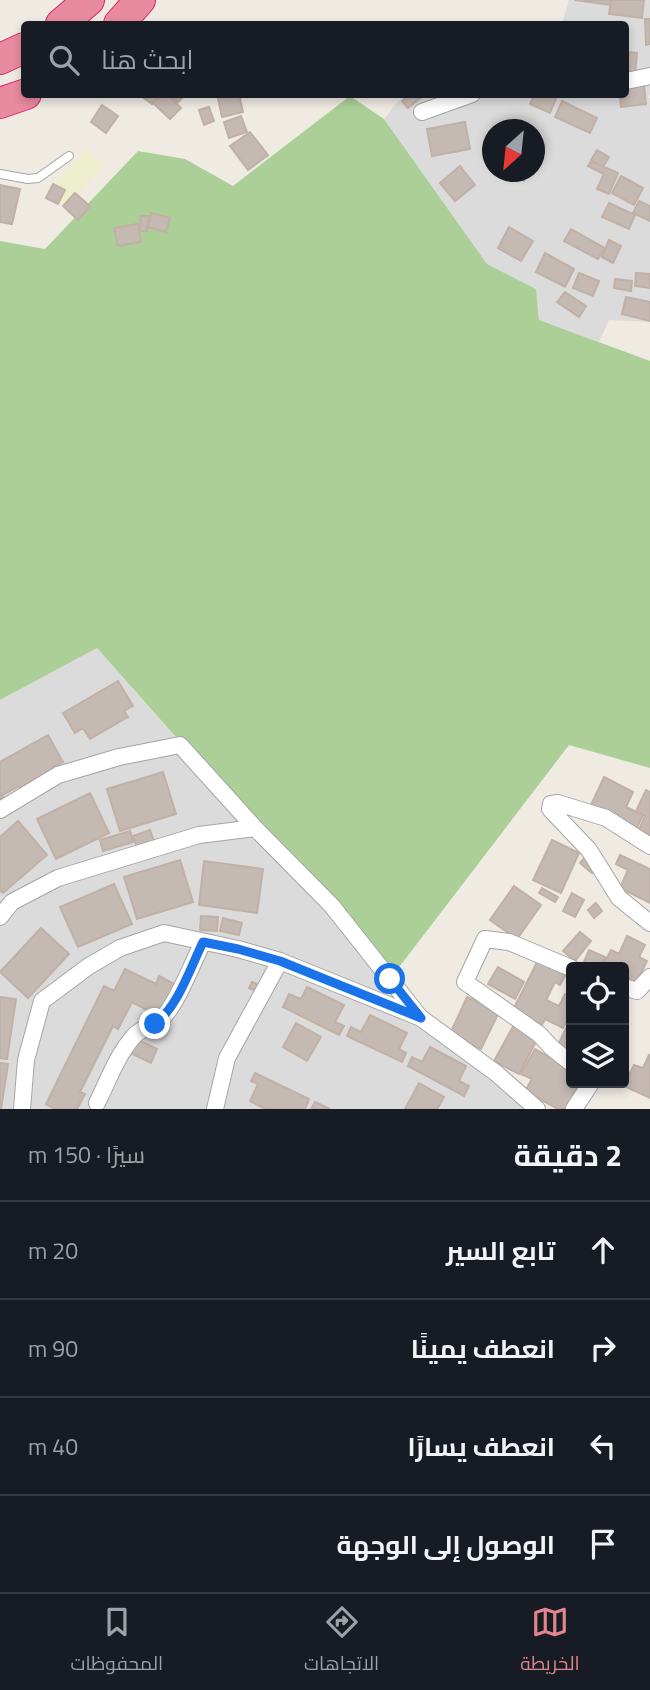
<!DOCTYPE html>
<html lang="ar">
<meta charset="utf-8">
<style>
:root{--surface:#171b24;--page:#242831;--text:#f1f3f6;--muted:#9ea1a6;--line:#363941;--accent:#e0868c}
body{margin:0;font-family:"Titillium Web",Cairo,sans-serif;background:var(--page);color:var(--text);direction:rtl}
.controls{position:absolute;right:21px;bottom:21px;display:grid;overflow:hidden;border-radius:7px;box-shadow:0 4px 10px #0003}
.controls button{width:63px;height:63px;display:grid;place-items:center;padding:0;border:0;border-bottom:2px solid var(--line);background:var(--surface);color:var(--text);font:35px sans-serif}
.compass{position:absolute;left:482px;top:119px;width:63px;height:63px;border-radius:50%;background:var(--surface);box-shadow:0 4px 10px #0003;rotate:207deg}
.stop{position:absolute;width:21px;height:21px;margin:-16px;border:5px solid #1a73e8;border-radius:50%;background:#fff}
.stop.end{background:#1a73e8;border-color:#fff;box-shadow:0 2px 7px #0008}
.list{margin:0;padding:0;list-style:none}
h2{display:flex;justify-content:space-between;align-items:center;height:91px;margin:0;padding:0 28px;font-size:30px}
h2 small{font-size:23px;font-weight:400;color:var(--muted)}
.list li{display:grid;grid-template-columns:46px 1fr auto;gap:21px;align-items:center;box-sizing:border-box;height:98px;padding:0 28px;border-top:2px solid var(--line)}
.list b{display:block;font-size:26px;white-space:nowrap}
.list em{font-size:23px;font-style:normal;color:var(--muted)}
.icon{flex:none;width:38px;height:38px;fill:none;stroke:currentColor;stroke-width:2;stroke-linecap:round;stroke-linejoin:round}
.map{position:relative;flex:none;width:650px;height:1109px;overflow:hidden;direction:ltr}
.search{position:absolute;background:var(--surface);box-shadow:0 4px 10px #0003;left:21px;right:21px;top:21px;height:77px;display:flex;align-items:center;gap:18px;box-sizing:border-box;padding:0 24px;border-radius:7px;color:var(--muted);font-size:26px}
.sheet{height:483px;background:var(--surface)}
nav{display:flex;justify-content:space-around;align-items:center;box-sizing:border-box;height:98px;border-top:2px solid var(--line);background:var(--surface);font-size:19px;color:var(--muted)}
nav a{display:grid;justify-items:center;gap:4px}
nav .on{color:var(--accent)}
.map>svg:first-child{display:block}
</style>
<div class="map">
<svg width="650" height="1109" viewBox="0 0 650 1109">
<rect width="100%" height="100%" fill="#efebe3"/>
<path fill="#dcdbdb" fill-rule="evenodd" d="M 569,0 L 650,0 L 650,94 L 648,98 L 650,98 L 650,322 L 609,320 L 599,342 L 539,320 L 536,289 L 487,264 L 384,119 L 398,101 L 407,95 L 626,94 L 626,24 L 562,24 ZM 492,130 L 534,130 L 534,172 L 492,172 Z
M 97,648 L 421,1018 L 531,1109 L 0,1109 L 0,700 Z"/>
<path fill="#edeece" d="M 86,149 L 104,164 L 68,207 L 49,191 Z"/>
<path fill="#abcf97" d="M 350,96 L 384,119 L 487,264 L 536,289 L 539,320 L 650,361 L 650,768 L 569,745 L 390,979 L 97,648 L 0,700 L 0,241 L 45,249 L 138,151 L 185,159 L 233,186 Z"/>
<path fill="#c4bab3" stroke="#c1b0a6" stroke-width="2" d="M 575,0 L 611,0 L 610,5 Z
M 611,0 L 644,0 L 642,18 L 609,14 Z
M 645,19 L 650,19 L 650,44 L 646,45 Z
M 626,52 L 637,53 L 635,73 L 626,72 Z
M 644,85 L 646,104 L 621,107 L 620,94 L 626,94 L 626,87 Z
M 147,94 L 159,94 L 152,104 L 144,98 Z
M 162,94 L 167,94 L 181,108 L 170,119 L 153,103 Z
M 170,94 L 186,94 L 178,102 Z
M 217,94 L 239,94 L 243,112 L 222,117 Z
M 409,94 L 424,94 L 424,95 L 408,108 L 402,101 Z
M 535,94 L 558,94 L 550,113 L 530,104 Z
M 562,101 L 597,118 L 590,133 L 555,117 Z
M 102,105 L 118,116 L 106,133 L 91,122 Z
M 209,107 L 214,121 L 204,125 L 199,110 Z
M 241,116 L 247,132 L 229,138 L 224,122 Z
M 465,122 L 470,149 L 432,156 L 427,129 Z
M 250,132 L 268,155 L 248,170 L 230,146 Z
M 534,140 L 544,145 L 534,162 Z
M 597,150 L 609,157 L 603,167 L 591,160 Z
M 591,161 L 618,173 L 609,194 L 597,189 L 604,174 L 588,166 Z
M 460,166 L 475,185 L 455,201 L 440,183 Z
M 508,172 L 529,172 L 524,181 Z
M 621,176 L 643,188 L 634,205 L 612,193 Z
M 53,184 L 65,190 L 58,204 L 46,198 Z
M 0,185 L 20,189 L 12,224 L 0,222 Z
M 75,193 L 90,206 L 78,220 L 63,206 Z
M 639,201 L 650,206 L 650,221 L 633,213 Z
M 609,203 L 635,215 L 629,229 L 602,217 Z
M 151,213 L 170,218 L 166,232 L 148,227 Z
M 141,216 L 148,216 L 147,231 L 140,231 Z
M 138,224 L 141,242 L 118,246 L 114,228 Z
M 509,227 L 533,241 L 521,261 L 498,248 Z
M 571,229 L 605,248 L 598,259 L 564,241 Z
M 609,240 L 621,246 L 613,263 L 602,257 Z
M 545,253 L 574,269 L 565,287 L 536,272 Z
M 579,273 L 599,281 L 593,296 L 573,288 Z
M 636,273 L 650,274 L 650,288 L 635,286 Z
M 615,279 L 632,281 L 631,291 L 614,288 Z
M 565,292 L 586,306 L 579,317 L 557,302 Z
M 626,297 L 650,302 L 650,321 L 622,314 Z
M 118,681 L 133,706 L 124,711 L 128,717 L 90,739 L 83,728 L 75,733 L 63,713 Z
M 48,735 L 63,762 L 55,766 L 60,773 L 24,794 L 19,786 L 2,795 L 6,802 L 0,805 L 0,762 Z
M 163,772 L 176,814 L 120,831 L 107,789 Z
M 604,777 L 633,792 L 626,807 L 643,815 L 636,830 L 590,807 Z
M 646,790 L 650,792 L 650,835 L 639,830 L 645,816 L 636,811 Z
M 90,793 L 109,833 L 56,859 L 37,819 Z
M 18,821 L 47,855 L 3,893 L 0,890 L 0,837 Z
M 150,830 L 155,844 L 138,850 L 133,836 Z
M 130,831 L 133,842 L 103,851 L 100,840 Z
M 552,840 L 579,853 L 561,893 L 533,880 Z
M 620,855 L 650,869 L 650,903 L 620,888 L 628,870 L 616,864 Z
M 586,856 L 598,866 L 592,873 L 580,863 Z
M 180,860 L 193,902 L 137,919 L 124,877 Z
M 204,861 L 263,869 L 257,913 L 199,905 Z
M 114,884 L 132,924 L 78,947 L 60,907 Z
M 514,886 L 541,905 L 517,939 L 490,920 Z
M 542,888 L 558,897 L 555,902 L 539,893 Z
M 572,893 L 584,900 L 575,917 L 563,911 Z
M 596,903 L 602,911 L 594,918 L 588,910 Z
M 201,916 L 218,917 L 217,931 L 200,930 Z
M 223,918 L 242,923 L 239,935 L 220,931 Z
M 41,928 L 69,954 L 28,998 L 0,972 Z
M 580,932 L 591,941 L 575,961 L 563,951 Z
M 627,936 L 645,945 L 639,957 L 647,961 L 636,984 L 624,978 L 624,967 L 602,967 L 611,950 L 619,954 Z
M 589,950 L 605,957 L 601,967 L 591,967 L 583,964 Z
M 538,960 L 566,974 L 560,985 L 555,982 L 546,1000 L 559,1006 L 565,994 L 571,997 L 571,1013 L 563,1028 L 545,1019 L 542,1025 L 513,1010 Z
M 498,967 L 524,982 L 515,999 L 488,984 Z
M 125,969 L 156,984 L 159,976 L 176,985 L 160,1017 L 132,1002 L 118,1029 L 113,1026 L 80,1092 L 85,1094 L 77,1109 L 53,1109 L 53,1108 L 46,1104 L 104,986 L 114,991 Z
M 252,982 L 262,986 L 259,992 L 249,988 Z
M 307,987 L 344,1005 L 335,1022 L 344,1026 L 339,1035 L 283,1007 L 289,994 L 301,999 Z
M 0,997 L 16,999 L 7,1059 L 0,1058 Z
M 467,997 L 499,1012 L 481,1049 L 450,1034 Z
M 370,1015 L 407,1033 L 399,1049 L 406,1053 L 402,1062 L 347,1036 L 351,1027 L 361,1032 Z
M 571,1018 L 571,1054 L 557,1047 Z
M 296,1023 L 321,1037 L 307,1061 L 283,1047 Z
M 515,1023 L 539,1036 L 519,1074 L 494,1061 Z
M 134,1038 L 157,1049 L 151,1063 L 128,1052 Z
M 430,1047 L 466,1066 L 459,1081 L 469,1086 L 464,1096 L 408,1066 L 412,1057 L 422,1062 Z
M 535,1049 L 571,1069 L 571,1083 L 586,1083 L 571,1109 L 558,1109 L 525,1091 L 532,1079 L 521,1074 Z
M 649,1055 L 650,1056 L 650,1098 L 624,1086 L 634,1065 L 643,1068 Z
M 0,1063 L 8,1064 L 1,1109 L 0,1109 Z
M 255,1073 L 309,1099 L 305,1109 L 265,1109 L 250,1101 L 258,1084 L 251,1081 Z
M 419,1083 L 444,1097 L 437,1109 L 405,1109 Z
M 315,1102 L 330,1109 L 311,1109 Z"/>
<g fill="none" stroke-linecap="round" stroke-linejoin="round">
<g stroke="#a5a5a5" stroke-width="10">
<path id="lane" d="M 0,174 L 28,179 L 38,178 L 69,156"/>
</g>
<g stroke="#a5a5a5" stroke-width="18">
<path id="street" d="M 626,81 L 650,76
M 422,112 L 472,94
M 0,810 L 58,775 L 119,757 L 180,745 L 255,828 L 332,906 L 419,1016
M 650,846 L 606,818 L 558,803 L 551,804 L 550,809 L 589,850 L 619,898 L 650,923
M 0,917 L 12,902 L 58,878 L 199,835 L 255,828
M 571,968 L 509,942 L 485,939 L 465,982 L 539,1034 L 552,1048 L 571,1063
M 624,987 L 637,991 L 650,977
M 97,1103 C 108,1081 117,1055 134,1036 C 142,1027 157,1025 165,1015 C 179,999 193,962 203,942
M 22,1109 L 26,1060 L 42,1001 L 89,966 L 120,948 L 164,933 L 238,949 L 280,961 L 421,1018 L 496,1073 L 537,1109
M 215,1109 L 227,1058 L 280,961
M 574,1109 L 591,1083"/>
</g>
<g stroke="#dc216b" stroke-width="32">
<path id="highway" d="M 61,24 L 89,0
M 119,24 L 140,0
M 0,59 L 24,48
M 0,103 L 26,94"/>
</g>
<use href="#lane" stroke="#fff" stroke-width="8"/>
<use href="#street" stroke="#fff" stroke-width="16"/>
<use href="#highway" stroke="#e88aa0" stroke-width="30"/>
</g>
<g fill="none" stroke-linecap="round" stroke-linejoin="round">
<path stroke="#1a73e8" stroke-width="9" d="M 155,1024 C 178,1006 190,969 203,942 L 238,949 L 280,961 L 421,1018 L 390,979"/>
</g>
</svg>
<div class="controls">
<button><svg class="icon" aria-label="locate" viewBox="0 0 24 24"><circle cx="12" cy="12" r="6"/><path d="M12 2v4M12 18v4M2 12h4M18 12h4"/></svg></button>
<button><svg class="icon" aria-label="layers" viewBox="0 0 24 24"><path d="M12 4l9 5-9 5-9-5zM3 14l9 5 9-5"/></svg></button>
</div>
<svg class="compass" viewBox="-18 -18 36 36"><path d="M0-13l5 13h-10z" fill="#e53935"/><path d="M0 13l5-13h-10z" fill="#9ea1a6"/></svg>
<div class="stop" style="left:390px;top:979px"></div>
<div class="stop end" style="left:155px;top:1024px"></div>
<div class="search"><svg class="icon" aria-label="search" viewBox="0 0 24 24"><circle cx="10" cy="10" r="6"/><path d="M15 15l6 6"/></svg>ابحث هنا</div>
</div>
<section class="sheet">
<h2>2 دقيقة<small>سيرًا · 150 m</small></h2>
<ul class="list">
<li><svg class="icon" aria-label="ahead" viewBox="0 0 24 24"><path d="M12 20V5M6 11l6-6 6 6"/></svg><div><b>تابع السير</b></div><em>20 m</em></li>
<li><svg class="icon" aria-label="right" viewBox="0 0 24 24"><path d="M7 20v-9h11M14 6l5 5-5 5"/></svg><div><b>انعطف يمينًا</b></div><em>90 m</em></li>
<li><svg class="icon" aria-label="left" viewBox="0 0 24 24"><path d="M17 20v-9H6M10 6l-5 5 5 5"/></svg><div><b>انعطف يسارًا</b></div><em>40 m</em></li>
<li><svg class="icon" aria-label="arrive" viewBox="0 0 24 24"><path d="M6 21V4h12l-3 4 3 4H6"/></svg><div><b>الوصول إلى الوجهة</b></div></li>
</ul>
</section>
<nav>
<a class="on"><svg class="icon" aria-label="map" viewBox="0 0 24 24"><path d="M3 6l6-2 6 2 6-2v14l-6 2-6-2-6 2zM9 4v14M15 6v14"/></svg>الخريطة</a>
<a><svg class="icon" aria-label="directions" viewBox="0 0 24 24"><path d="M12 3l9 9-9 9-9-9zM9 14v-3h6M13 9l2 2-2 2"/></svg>الاتجاهات</a>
<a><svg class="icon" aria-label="saved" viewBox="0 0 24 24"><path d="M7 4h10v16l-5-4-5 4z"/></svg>المحفوظات</a>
</nav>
